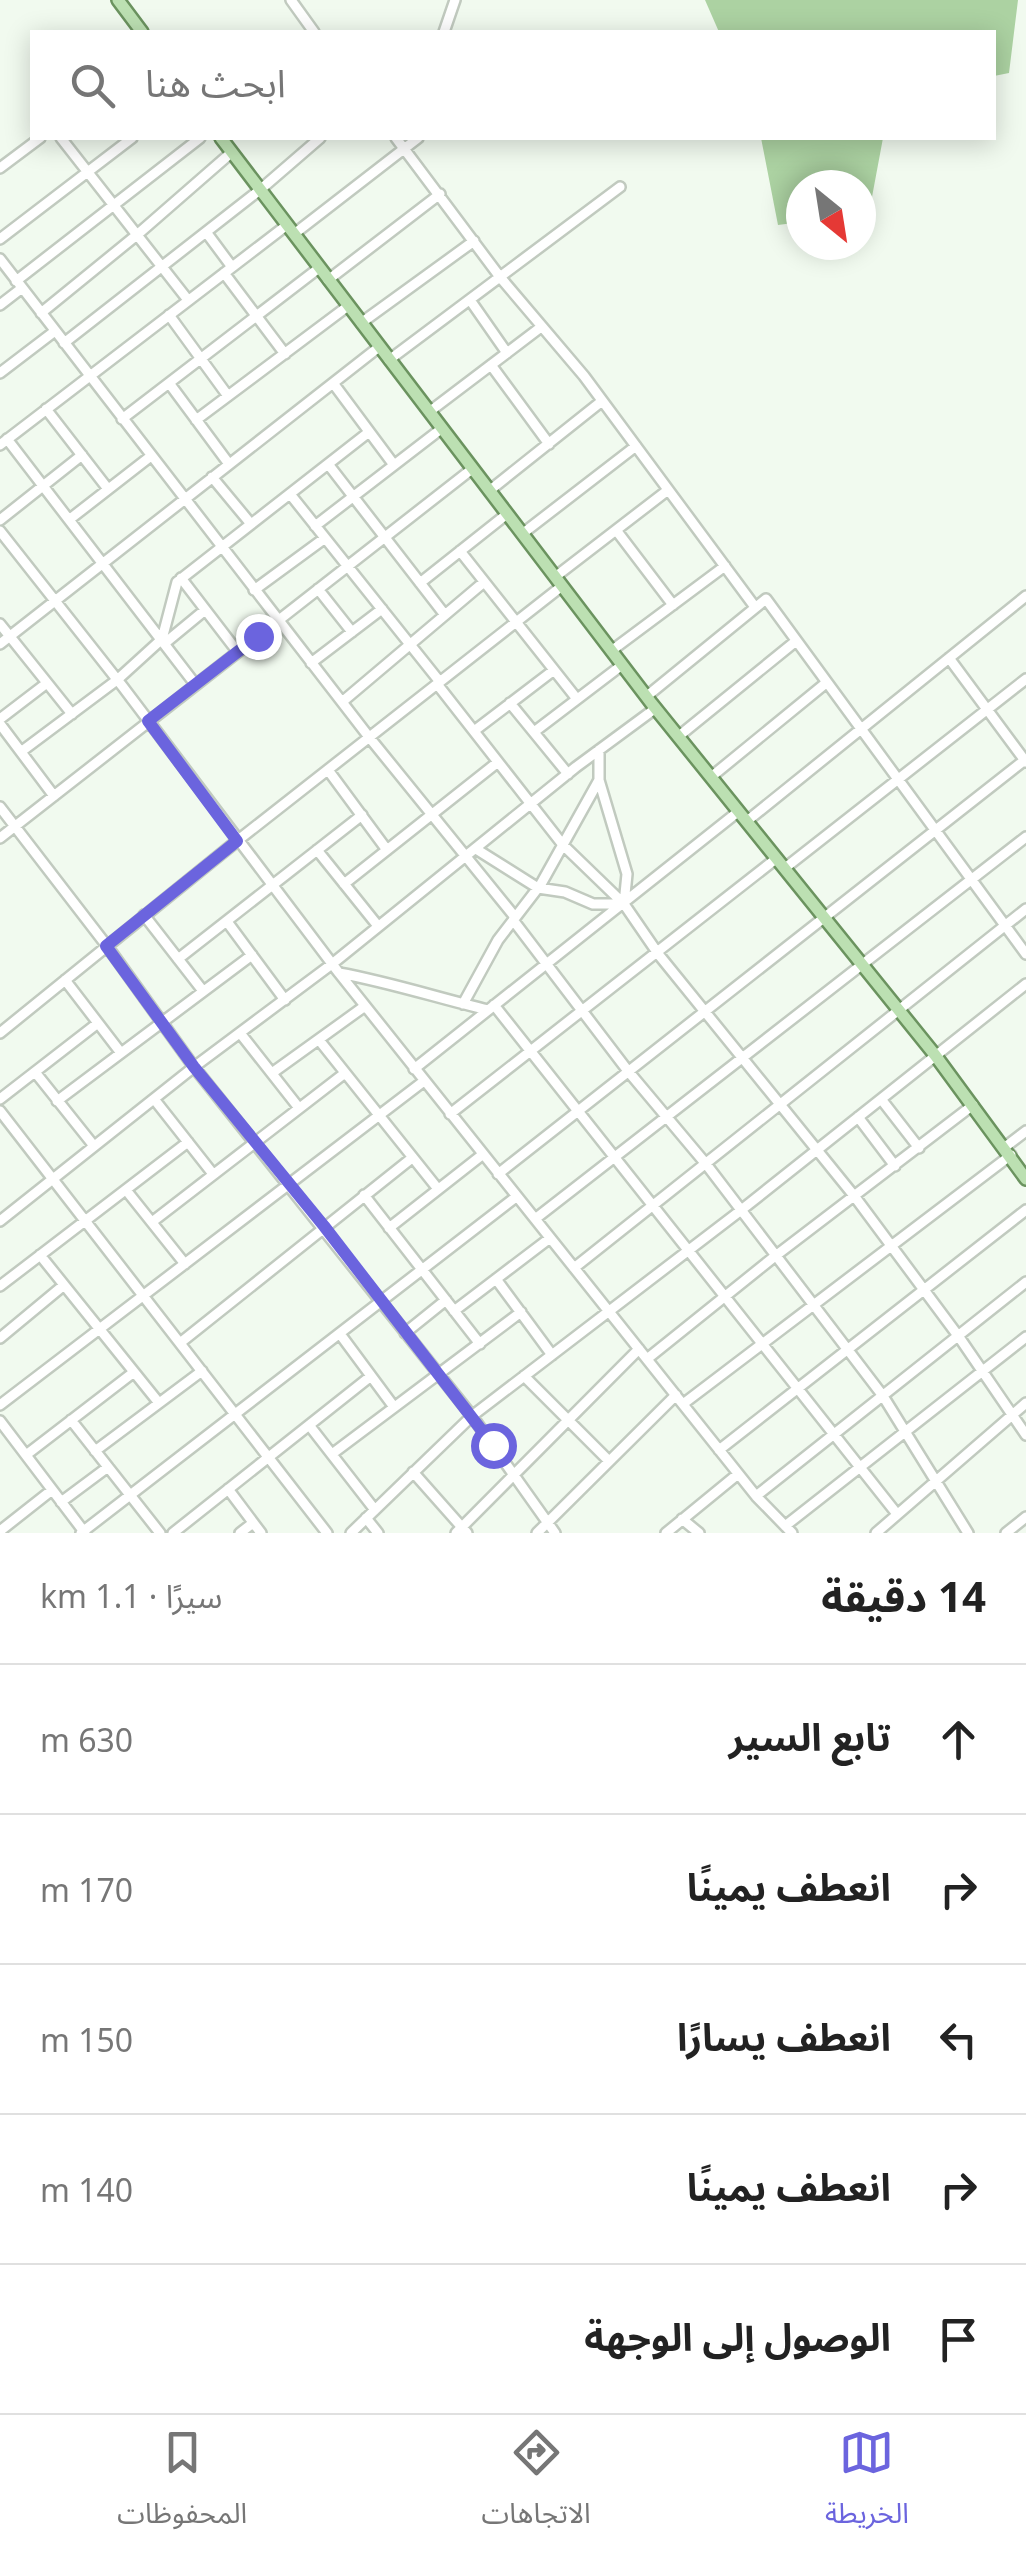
<!DOCTYPE html>
<html lang="ar">
<meta charset="utf-8">
<style>
:root{--surface:#fff;--page:#f2f2f2;--text:#222;--muted:#767676;--line:#e0e0e0;--accent:#6b64de}
body{margin:0;font-family:"Noto Sans","Noto Sans Arabic",sans-serif;background:var(--page);color:var(--text);direction:rtl}
.compass{position:absolute;left:786px;top:170px;width:90px;height:90px;border-radius:50%;background:var(--surface);box-shadow:0 5px 25px #0003;rotate:150deg}
.stop{position:absolute;width:30px;height:30px;margin:-22px;border:8px solid #6b64de;border-radius:50%;background:#fff}
.stop.end{background:#6b64de;border-color:#fff;box-shadow:0 2px 10px #0008}
.list{margin:0;padding:0;list-style:none}
h2{display:flex;justify-content:space-between;align-items:center;height:130px;margin:0;padding:0 40px;font-size:42px}
h2 small{font-size:32px;font-weight:400;color:var(--muted)}
.list li{display:grid;grid-template-columns:65px 1fr auto;gap:30px;align-items:center;box-sizing:border-box;height:150px;padding:0 40px;border-top:2px solid var(--line)}
.list b{display:block;font-size:38px;white-space:nowrap}
.list em{font-size:32px;font-style:normal;color:var(--muted)}
.icon{flex:none;width:55px;height:55px;fill:none;stroke:currentColor;stroke-width:2;stroke-linecap:round;stroke-linejoin:round}
.map{position:relative;flex:none;width:1026px;height:1533px;overflow:hidden;direction:ltr}
.search{position:absolute;background:var(--surface);box-shadow:0 5px 25px #0003;left:30px;right:30px;top:30px;height:110px;display:flex;align-items:center;gap:25px;box-sizing:border-box;padding:0 35px;border-radius:0px;color:var(--muted);font-size:38px}
.sheet{height:880px;background:var(--surface)}
nav{display:flex;justify-content:space-around;align-items:center;box-sizing:border-box;height:140px;border-top:2px solid var(--line);background:var(--surface);font-size:28px;color:var(--muted)}
nav a{display:grid;justify-items:center;gap:5px}
nav .on{color:var(--accent)}
.map>svg:first-child{display:block}
</style>
<div class="map">
<svg width="1026" height="1533" viewBox="0 0 1026 1533">
<rect width="100%" height="100%" fill="#f1faef"/>
<path fill="#acd2a2" d="M 705,0 L 1018,0 L 1009,73 L 994,76 L 994,32 L 719,32 Z
M 761,138 L 883,138 L 869,213 L 861,214 L 861,185 L 801,185 L 801,222 L 778,225 Z"/>
<g fill="none" stroke-linecap="round" stroke-linejoin="round">
<g stroke="#c1cabf" stroke-width="14">
<path id="minor" d="M 291,0 L 314,32
M 444,32 L 455,0
M 61,138 L 188,300
M 396,138 L 500,277 L 584,376 L 755,607
M 0,168 L 40,138
M 206,232 L 232,267
M 294,234 L 418,138
M 0,239 L 132,138
M 0,259 L 369,737 L 515,917
M 224,273 L 285,354
M 328,280 L 440,194
M 16,281 L 200,138
M 470,300 L 507,353
M 0,305 L 22,288
M 41,313 L 138,234 L 232,152
M 169,315 L 228,396
M 361,323 L 474,241
M 64,343 L 261,189 L 320,138
M 389,360 L 620,187
M 491,365 L 549,444
M 0,373 L 55,331
M 169,383 L 229,464
M 333,383 L 394,465
M 46,409 L 108,489
M 429,412 L 541,327
M 122,419 L 319,268
M 196,420 L 348,306
M 7,439 L 195,684
M 0,445 L 287,225
M 328,464 L 445,615
M 212,477 L 251,524
M 489,491 L 602,401
M 290,494 L 440,682
M 70,519 L 151,456
M 0,520 L 82,455
M 315,526 L 441,429
M 616,530 L 673,605
M 0,531 L 123,687 L 339,973 L 756,1496 L 792,1533
M 522,534 L 636,446
M 460,551 L 577,699
M 555,577 L 668,490
M 181,578 L 237,651
M 420,583 L 507,514
M 318,589 L 352,632
M 254,590 L 325,538
M 0,624 L 72,714
M 165,643 L 205,610
M 0,644 L 379,347
M 611,651 L 725,566
M 949,658 L 1026,762
M 311,663 L 382,609
M 437,684 L 563,845 L 624,904 L 659,955 L 855,1197 L 959,1337 L 1026,1435
M 647,696 L 766,599 L 1026,954
M 342,702 L 484,582
M 510,703 L 568,774
M 0,719 L 47,683
M 0,724 L 54,796
M 474,731 L 554,670
M 534,732 L 622,665
M 679,736 L 796,641
M 22,751 L 117,680 L 162,639 L 177,582 L 369,432
M 328,770 L 387,850
M 711,777 L 826,683
M 0,807 L 107,946 L 194,1067 L 472,1416 L 555,1533
M 747,821 L 1026,596
M 0,838 L 472,469
M 476,849 L 538,888 L 565,892 L 593,904 L 624,904 L 627,874 L 599,780
M 317,850 L 378,926
M 785,868 L 1026,679
M 344,884 L 498,762
M 144,915 L 203,991
M 513,920 L 628,1071 L 706,1164 L 883,1396 L 968,1533
M 228,923 L 285,1000
M 178,959 L 362,815
M 339,973 C 389,982 438,998 488,1010
M 65,980 L 121,1053
M 463,1004 L 498,940 L 541,884 L 599,780 L 599,750
M 494,1005 L 897,1514
M 0,1033 L 237,841 L 562,586
M 240,1033 L 299,1108
M 319,1040 L 438,1189
M 414,1069 L 739,811
M 35,1072 L 94,1146
M 272,1073 L 365,1006
M 0,1099 L 98,1023
M 154,1099 L 213,1174
M 881,1099 L 919,1148
M 57,1101 L 252,955
M 0,1111 L 327,1533
M 450,1114 L 777,858
M 858,1117 L 895,1166
M 1005,1147 L 1026,1131
M 498,1174 L 1026,759
M 126,1190 L 185,1264
M 364,1195 L 480,1344
M 535,1219 L 1026,837
M 0,1221 L 194,1067 L 332,964 L 576,767 L 656,708
M 152,1222 L 345,1073
M 389,1228 L 482,1155
M 40,1255 L 159,1403
M 574,1268 L 1026,909
M 496,1279 L 552,1355
M 0,1286 L 188,1142
M 454,1311 L 550,1238
M 405,1333 L 446,1300
M 340,1334 L 394,1407
M 0,1338 L 64,1285
M 180,1343 L 412,1158
M 647,1359 L 774,1257 L 973,1105
M 524,1376 L 609,1461
M 683,1404 L 1011,1155
M 0,1405 L 424,1081
M 71,1420 L 160,1533
M 0,1421 L 85,1533
M 309,1425 L 375,1510
M 719,1450 L 1026,1210
M 95,1451 L 202,1371
M 332,1454 L 521,1312
M 26,1455 L 134,1372
M 413,1472 L 467,1533
M 228,1489 L 261,1533
M 756,1496 L 1026,1282
M 61,1502 L 108,1467
M 366,1518 L 378,1533
M 682,1519 L 699,1533
M 785,1526 L 1026,1337
M 0,1531 L 52,1490
M 81,1533 L 516,1197
M 173,1533 L 371,1376
M 240,1533 L 253,1523
M 351,1533 L 472,1416 L 740,1211 L 1026,984
M 456,1533 L 639,1349
M 537,1533 L 676,1395
M 666,1533 L 738,1474
M 876,1533 L 1026,1403
M 1006,1533 L 1026,1517"/>
</g>
<g stroke="#6b935f" stroke-width="16">
<path id="major" d="M 118,0 L 142,32
M 221,138 L 652,704 L 935,1055 L 1026,1179"/>
</g>
<use href="#minor" stroke="#fff" stroke-width="9"/>
<use href="#major" stroke="#bce0b2" stroke-width="11"/>
</g>
<g fill="none" stroke-linecap="round" stroke-linejoin="round">
<path stroke="#6b64de" stroke-width="12" d="M 258,636 L 148,721 L 237,841 L 106,946 L 194,1067 L 324,1226 L 493,1445"/>
</g>
</svg>
<svg class="compass" viewBox="-18 -18 36 36"><path d="M0-13l5 13h-10z" fill="#e53935"/><path d="M0 13l5-13h-10z" fill="#767676"/></svg>
<div class="stop" style="left:493px;top:1445px"></div>
<div class="stop end" style="left:258px;top:636px"></div>
<div class="search"><svg class="icon" aria-label="search" viewBox="0 0 24 24"><circle cx="10" cy="10" r="6"/><path d="M15 15l6 6"/></svg>ابحث هنا</div>
</div>
<section class="sheet">
<h2>14 دقيقة<small>سيرًا · 1.1 km</small></h2>
<ul class="list">
<li><svg class="icon" aria-label="ahead" viewBox="0 0 24 24"><path d="M12 20V5M6 11l6-6 6 6"/></svg><div><b>تابع السير</b></div><em>630 m</em></li>
<li><svg class="icon" aria-label="right" viewBox="0 0 24 24"><path d="M7 20v-9h11M14 6l5 5-5 5"/></svg><div><b>انعطف يمينًا</b></div><em>170 m</em></li>
<li><svg class="icon" aria-label="left" viewBox="0 0 24 24"><path d="M17 20v-9H6M10 6l-5 5 5 5"/></svg><div><b>انعطف يسارًا</b></div><em>150 m</em></li>
<li><svg class="icon" aria-label="right" viewBox="0 0 24 24"><path d="M7 20v-9h11M14 6l5 5-5 5"/></svg><div><b>انعطف يمينًا</b></div><em>140 m</em></li>
<li><svg class="icon" aria-label="arrive" viewBox="0 0 24 24"><path d="M6 21V4h12l-3 4 3 4H6"/></svg><div><b>الوصول إلى الوجهة</b></div></li>
</ul>
</section>
<nav>
<a class="on"><svg class="icon" aria-label="map" viewBox="0 0 24 24"><path d="M3 6l6-2 6 2 6-2v14l-6 2-6-2-6 2zM9 4v14M15 6v14"/></svg>الخريطة</a>
<a><svg class="icon" aria-label="directions" viewBox="0 0 24 24"><path d="M12 3l9 9-9 9-9-9zM9 14v-3h6M13 9l2 2-2 2"/></svg>الاتجاهات</a>
<a><svg class="icon" aria-label="saved" viewBox="0 0 24 24"><path d="M7 4h10v16l-5-4-5 4z"/></svg>المحفوظات</a>
</nav>
